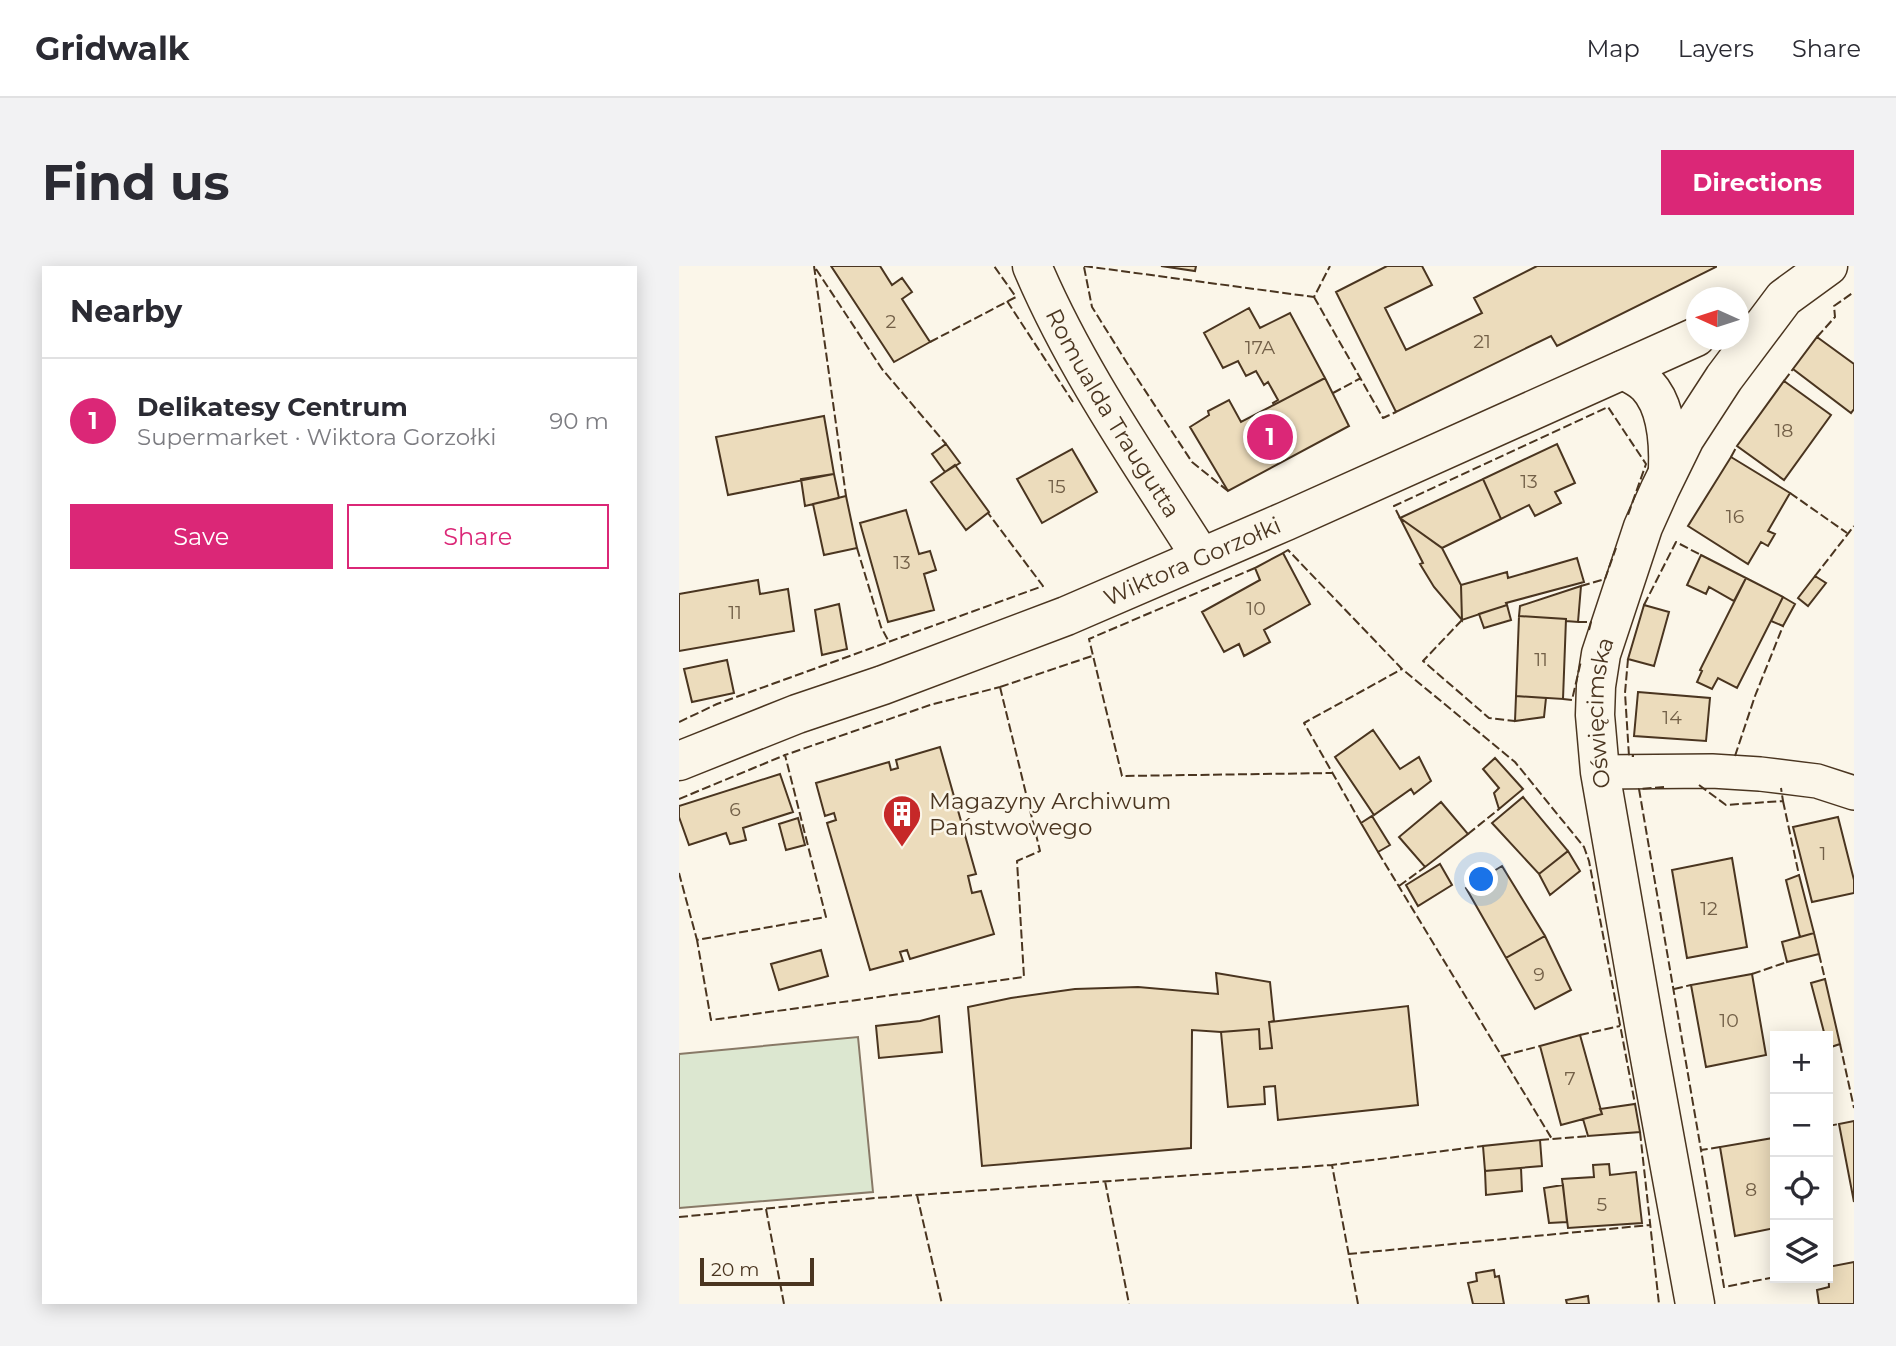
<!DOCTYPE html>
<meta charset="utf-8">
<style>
:root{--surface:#fff;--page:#f2f2f3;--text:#2b2b33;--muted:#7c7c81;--line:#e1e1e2;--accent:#db2777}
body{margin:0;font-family:Montserrat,sans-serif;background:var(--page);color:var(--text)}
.controls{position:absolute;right:21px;bottom:21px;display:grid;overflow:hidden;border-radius:0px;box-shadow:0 4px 18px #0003}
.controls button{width:63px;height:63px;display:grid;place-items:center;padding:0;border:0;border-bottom:2px solid var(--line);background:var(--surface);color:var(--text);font:35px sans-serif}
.compass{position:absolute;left:1007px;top:21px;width:63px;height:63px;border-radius:50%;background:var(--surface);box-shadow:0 4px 18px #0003;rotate:273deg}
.scale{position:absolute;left:21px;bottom:18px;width:114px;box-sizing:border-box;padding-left:7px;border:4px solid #4a3520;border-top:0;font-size:19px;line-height:24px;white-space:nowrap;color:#4a3520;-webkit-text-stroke:5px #fbf6e9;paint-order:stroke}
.you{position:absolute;left:803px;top:614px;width:24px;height:24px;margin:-18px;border:5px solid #fff;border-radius:50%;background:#1a73e8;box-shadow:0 0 0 10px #1a73e833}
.badge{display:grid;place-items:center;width:46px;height:46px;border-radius:50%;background:var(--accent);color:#fff;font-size:23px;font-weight:700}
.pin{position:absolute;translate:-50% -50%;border:4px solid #fff;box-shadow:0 2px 7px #0006}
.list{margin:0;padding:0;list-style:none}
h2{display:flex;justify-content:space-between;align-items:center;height:91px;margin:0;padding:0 28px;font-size:30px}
h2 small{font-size:23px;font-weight:400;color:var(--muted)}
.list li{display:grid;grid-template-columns:46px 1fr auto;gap:21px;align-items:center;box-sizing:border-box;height:126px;padding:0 28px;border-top:2px solid var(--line)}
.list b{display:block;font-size:26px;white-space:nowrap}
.list p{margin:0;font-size:23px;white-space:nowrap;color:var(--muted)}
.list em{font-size:23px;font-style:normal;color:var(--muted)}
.actions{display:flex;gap:14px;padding:21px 28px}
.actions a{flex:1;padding:16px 0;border:2px solid var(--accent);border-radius:0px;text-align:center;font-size:24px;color:var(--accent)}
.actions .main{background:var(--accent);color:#fff}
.icon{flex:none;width:38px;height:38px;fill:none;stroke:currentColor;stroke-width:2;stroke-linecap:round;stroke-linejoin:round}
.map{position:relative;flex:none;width:1175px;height:1038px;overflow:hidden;border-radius:0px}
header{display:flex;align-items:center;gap:42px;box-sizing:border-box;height:98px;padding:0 35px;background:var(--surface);border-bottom:2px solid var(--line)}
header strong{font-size:33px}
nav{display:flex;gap:38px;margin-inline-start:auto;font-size:24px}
.intro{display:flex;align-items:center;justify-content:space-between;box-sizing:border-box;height:168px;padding:0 42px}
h1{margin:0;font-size:49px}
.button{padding:18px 32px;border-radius:0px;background:var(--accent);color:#fff;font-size:24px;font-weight:700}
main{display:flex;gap:42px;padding:0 42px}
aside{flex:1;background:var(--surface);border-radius:0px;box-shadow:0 4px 18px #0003}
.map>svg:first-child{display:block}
</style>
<header>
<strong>Gridwalk</strong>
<nav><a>Map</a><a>Layers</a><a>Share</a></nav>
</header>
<div class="intro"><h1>Find us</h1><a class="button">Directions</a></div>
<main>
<aside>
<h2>Nearby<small></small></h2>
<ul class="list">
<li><span class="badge">1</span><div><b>Delikatesy Centrum</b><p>Supermarket · Wiktora Gorzołki</p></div><em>90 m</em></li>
</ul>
<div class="actions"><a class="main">Save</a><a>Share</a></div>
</aside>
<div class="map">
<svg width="1175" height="1038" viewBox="0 0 1175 1038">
<rect width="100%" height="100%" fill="#fbf6e9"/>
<path fill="#dce7d0" stroke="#887966" stroke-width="2" d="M 179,771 L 194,926 L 0,942 L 0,788 Z"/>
<path fill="#ecdcbc" stroke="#4a3520" stroke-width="2" d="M 152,0 L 201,0 L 213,19 L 223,12 L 233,26 L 223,33 L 251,76 L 215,96 Z
M 482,0 L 517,0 L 516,5 Z
M 708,0 L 743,0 L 753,19 L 706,42 L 727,84 L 803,47 L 795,32 L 858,0 L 1037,0 L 1037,1 L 878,80 L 872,70 L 717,146 L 657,26 Z
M 570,42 L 581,62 L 611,47 L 646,112 L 595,139 L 594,137 L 599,134 L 589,116 L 585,119 L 577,105 L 567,110 L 559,95 L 544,102 L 525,67 Z
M 1138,71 L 1175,98 L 1175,143 L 1172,147 L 1114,103 Z
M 646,112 L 670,160 L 549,225 L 511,161 L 530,149 L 529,145 L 550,134 L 562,156 Z
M 1105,115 L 1152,149 L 1105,214 L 1058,180 Z
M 145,150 L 155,208 L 49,229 L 37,171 Z
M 267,178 L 281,197 L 266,206 L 253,188 Z
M 878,178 L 896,217 L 876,226 L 882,237 L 856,250 L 850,239 L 822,253 L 804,213 Z
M 393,183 L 418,226 L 363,257 L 338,213 Z
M 1052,191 L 1111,227 L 1089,265 L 1096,268 L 1089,280 L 1082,276 L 1069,298 L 1009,260 Z
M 276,199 L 310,246 L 287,264 L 252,216 Z
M 155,208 L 160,232 L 126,240 L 122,213 Z
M 804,213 L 822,253 L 763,282 L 721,252 Z
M 167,230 L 178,282 L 145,289 L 134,238 Z
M 227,244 L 240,288 L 251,285 L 257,304 L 245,308 L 255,344 L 209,356 L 181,257 Z
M 721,252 L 763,282 L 782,319 L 783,354 L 755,321 L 741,298 L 744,297 Z
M 604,287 L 631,338 L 585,364 L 591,376 L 565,390 L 560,378 L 545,386 L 523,346 L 581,314 L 576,302 Z
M 1022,289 L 1067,312 L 1055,335 L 1030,321 L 1027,328 L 1008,319 Z
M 898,292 L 905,316 L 827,337 L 828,339 L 783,354 L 782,319 L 828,306 L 829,312 Z
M 1136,310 L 1147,317 L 1129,340 L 1119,332 Z
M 1067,312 L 1104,331 L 1058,422 L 1039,412 L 1033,423 L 1018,416 L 1023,405 L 1021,404 Z
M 79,314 L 81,328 L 109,323 L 115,365 L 0,385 L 0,328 Z
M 902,320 L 899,356 L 887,355 L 887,353 L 840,350 L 841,340 Z
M 1104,331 L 1116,338 L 1104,360 L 1092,355 Z
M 160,338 L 168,383 L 143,389 L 136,344 Z
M 828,339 L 832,354 L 805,362 L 800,348 Z
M 965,339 L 990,346 L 975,400 L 949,393 Z
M 840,350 L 887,353 L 884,433 L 837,430 Z
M 48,394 L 55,427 L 13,436 L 5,403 Z
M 959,426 L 1031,432 L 1027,475 L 955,470 Z
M 837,430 L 867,432 L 865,451 L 836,455 Z
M 694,464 L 721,503 L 740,491 L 752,515 L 735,528 L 732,523 L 695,549 L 656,491 Z
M 261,481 L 297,608 L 289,610 L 293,627 L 302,625 L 315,668 L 231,693 L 228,684 L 221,686 L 224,695 L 191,704 L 148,557 L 157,554 L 155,547 L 146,550 L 137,517 L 210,496 L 212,504 L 219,502 L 217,494 Z
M 816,492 L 844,523 L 820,543 L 815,527 L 820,522 L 804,503 Z
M 101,508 L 114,546 L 64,562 L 67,574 L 51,578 L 47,567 L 10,579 L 0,551 L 0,540 Z
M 844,531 L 889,585 L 860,608 L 813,557 Z
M 762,536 L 789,568 L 746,601 L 720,571 Z
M 693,550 L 711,579 L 699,586 L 682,557 Z
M 1159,551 L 1175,614 L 1175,627 L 1133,636 L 1114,561 Z
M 119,552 L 126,579 L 107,584 L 100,558 Z
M 889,585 L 901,605 L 871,629 L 860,608 Z
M 1053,592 L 1068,681 L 1008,692 L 993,604 Z
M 761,598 L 773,619 L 739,640 L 727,619 Z
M 823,600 L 866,670 L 827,692 L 787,622 Z
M 1120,609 L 1135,667 L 1121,671 L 1107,614 Z
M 1135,667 L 1140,688 L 1108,696 L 1103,676 Z
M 866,670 L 892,724 L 856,743 L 827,692 Z
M 142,684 L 149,710 L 100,724 L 92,698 Z
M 537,707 L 591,716 L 595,755 L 590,756 L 593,782 L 581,783 L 580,763 L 542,766 L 513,764 L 512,882 L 303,900 L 289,741 L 332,732 L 396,723 L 459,721 L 539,728 Z
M 1073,708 L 1087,789 L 1027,801 L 1012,719 Z
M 1146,713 L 1161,778 L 1149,782 L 1149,770 L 1146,770 L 1132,717 Z
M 729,740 L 739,839 L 599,854 L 596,820 L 585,821 L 586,838 L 549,841 L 542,766 L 580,763 L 581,783 L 593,782 L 590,756 Z
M 260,750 L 263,786 L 200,792 L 197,760 L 241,755 Z
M 901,769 L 923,848 L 882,859 L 861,780 Z
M 956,838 L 961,866 L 909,870 L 904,853 L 923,848 L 921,843 Z
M 1175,855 L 1175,936 L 1160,858 Z
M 1094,872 L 1096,884 L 1096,962 L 1056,970 L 1041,881 Z
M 861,874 L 863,900 L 806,905 L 804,880 Z
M 930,898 L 931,909 L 957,906 L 963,957 L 889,962 L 883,913 L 915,911 L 914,899 Z
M 842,902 L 843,925 L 807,929 L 806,905 Z
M 884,919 L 888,956 L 870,957 L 865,922 Z
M 1175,996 L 1175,1038 L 1140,1038 L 1138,1024 L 1150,1021 L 1149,1001 Z
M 815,1004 L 816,1011 L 820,1010 L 825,1038 L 794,1038 L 789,1017 L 798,1015 L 797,1007 Z
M 909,1030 L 910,1038 L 888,1038 L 887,1034 Z"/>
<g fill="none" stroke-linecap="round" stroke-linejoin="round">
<g stroke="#4a3520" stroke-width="36">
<path id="street" d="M 921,506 L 1033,505 L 1081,508 L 1138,515 L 1175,527"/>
</g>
<g stroke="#4a3520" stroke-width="41">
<g id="secondary">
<path id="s1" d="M 353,0 C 397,104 462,196 522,291"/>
<path d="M 944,104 C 952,108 961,112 968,119 C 988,140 990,178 989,205"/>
<path id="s2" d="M 0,495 L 118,448 L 204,419 L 387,350 L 607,255 L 1017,71"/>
<path id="s3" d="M 1016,1038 L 967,770 L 921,506 L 916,449 L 917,420 L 922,388 L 964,261 L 981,223 L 1006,172 L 1045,112 L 1105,32 L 1149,0"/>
</g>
</g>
<use href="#street" stroke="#fbf6e9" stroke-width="33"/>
<use href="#secondary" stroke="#fbf6e9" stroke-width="38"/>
<path stroke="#4a3520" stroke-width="2" stroke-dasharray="9 3.5" stroke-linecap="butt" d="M 135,0 L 167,230
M 405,0 L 635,31 L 651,0
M 405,1 L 413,41 L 448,97 L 513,196 L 549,225
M 137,3 L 203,103 L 267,178
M 635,31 L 704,152 L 717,146
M 328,35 L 394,136
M 1138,71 L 1156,51 L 1155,40 L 1175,26
M 251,76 L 337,31 L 315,0
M 1105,115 L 1114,103
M 654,127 L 682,112
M 1052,191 L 1058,180
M 1111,227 L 1168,267
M 721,252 L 715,240 L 929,141 L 967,198 L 949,249
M 178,282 L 202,361 L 210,376
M 604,287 L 609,284 L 723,403 L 836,496 L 905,581 L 910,595 L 956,838
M 576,302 L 410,373 L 443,510 L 653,507
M 1136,310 L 1175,260
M 902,320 L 926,313 L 937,282
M 965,339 L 997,276 L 1022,289
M 783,354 L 744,395 L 810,452 L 836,455
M 899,356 L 912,356 L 910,364
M 949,393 L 946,427 L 950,490 L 955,490
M 321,421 L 361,585 L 338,595 L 345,711 L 32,754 L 18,674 L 147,651 L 106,489 L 251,439 Z
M 321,421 L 413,390
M 884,433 L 893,434 L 902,395
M 0,456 L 38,438 L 364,320 L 309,247
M 1056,490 L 1076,430 L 1104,360
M 1020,519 L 1047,539 L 1104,535 L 1102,522
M 985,521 L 960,523 L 1022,884
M 0,533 L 106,489
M 1104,535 L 1120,609
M 682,557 L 625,457 L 723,403
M 789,568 L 820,543
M 699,586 L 873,873
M 0,607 L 18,674
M 720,620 L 746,601
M 1140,688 L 1146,713
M 1073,708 L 1108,696
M 995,723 L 1012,719
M 901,769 L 941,760
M 1161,778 L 1175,842
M 823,790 L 861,780
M 1149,860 L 1160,858
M 961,866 L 980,1038
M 861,874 L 909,870
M 1041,881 L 1022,884 L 1045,1021 L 1096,1011
M 426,915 L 450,1038
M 238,929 L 263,1038
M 87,943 L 105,1038
M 0,951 L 196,932 L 653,899
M 669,988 L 971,959
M 679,1038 L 653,899 L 804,880"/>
</g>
<defs>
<g id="building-pin" transform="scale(2.0125)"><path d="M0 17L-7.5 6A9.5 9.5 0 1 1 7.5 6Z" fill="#c62828" stroke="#fbf6e9"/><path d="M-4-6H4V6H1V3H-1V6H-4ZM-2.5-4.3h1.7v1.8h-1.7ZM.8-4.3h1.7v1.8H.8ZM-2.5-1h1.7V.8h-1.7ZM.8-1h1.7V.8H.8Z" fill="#fff"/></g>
</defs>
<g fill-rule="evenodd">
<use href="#building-pin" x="223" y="548"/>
</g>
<g text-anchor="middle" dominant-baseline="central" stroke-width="5" stroke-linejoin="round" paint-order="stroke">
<g font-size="19" fill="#725f47">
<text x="212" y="55">2</text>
<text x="803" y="75">21</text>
<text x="581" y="81">17A</text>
<text x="1105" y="164">18</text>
<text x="850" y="215">13</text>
<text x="378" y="220">15</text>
<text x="1056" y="250">16</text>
<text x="223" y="296">13</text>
<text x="577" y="342">10</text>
<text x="56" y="346">11</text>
<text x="862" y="393">11</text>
<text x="993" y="451">14</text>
<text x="56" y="543">6</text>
<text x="1144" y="587">1</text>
<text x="1030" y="642">12</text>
<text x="860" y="708">9</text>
<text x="1050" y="754">10</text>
<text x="891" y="812">7</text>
<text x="1072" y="923">8</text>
<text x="923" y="938">5</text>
</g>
<g font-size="23" fill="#4a3520" stroke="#fbf6e9">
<text stroke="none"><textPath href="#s1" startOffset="168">Romualda Traugutta</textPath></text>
<text stroke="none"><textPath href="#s2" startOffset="551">Wiktora Gorzołki</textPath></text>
<text stroke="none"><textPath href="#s3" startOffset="600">Oświęcimska</textPath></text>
</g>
<g font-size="23" fill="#4a3520" stroke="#fbf6e9" text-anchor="start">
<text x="250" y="535">Magazyny Archiwum<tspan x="250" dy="26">Państwowego</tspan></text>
</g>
</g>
</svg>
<div class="controls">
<button>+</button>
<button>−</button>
<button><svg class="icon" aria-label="locate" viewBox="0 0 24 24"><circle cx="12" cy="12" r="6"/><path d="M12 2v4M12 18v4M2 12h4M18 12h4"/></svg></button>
<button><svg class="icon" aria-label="layers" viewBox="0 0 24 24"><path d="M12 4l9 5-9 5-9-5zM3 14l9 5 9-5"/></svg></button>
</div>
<svg class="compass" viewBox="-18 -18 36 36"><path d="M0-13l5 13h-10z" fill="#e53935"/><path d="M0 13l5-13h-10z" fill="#7c7c81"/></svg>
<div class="scale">20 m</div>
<div class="you"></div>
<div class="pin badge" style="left:591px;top:171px">1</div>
</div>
</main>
